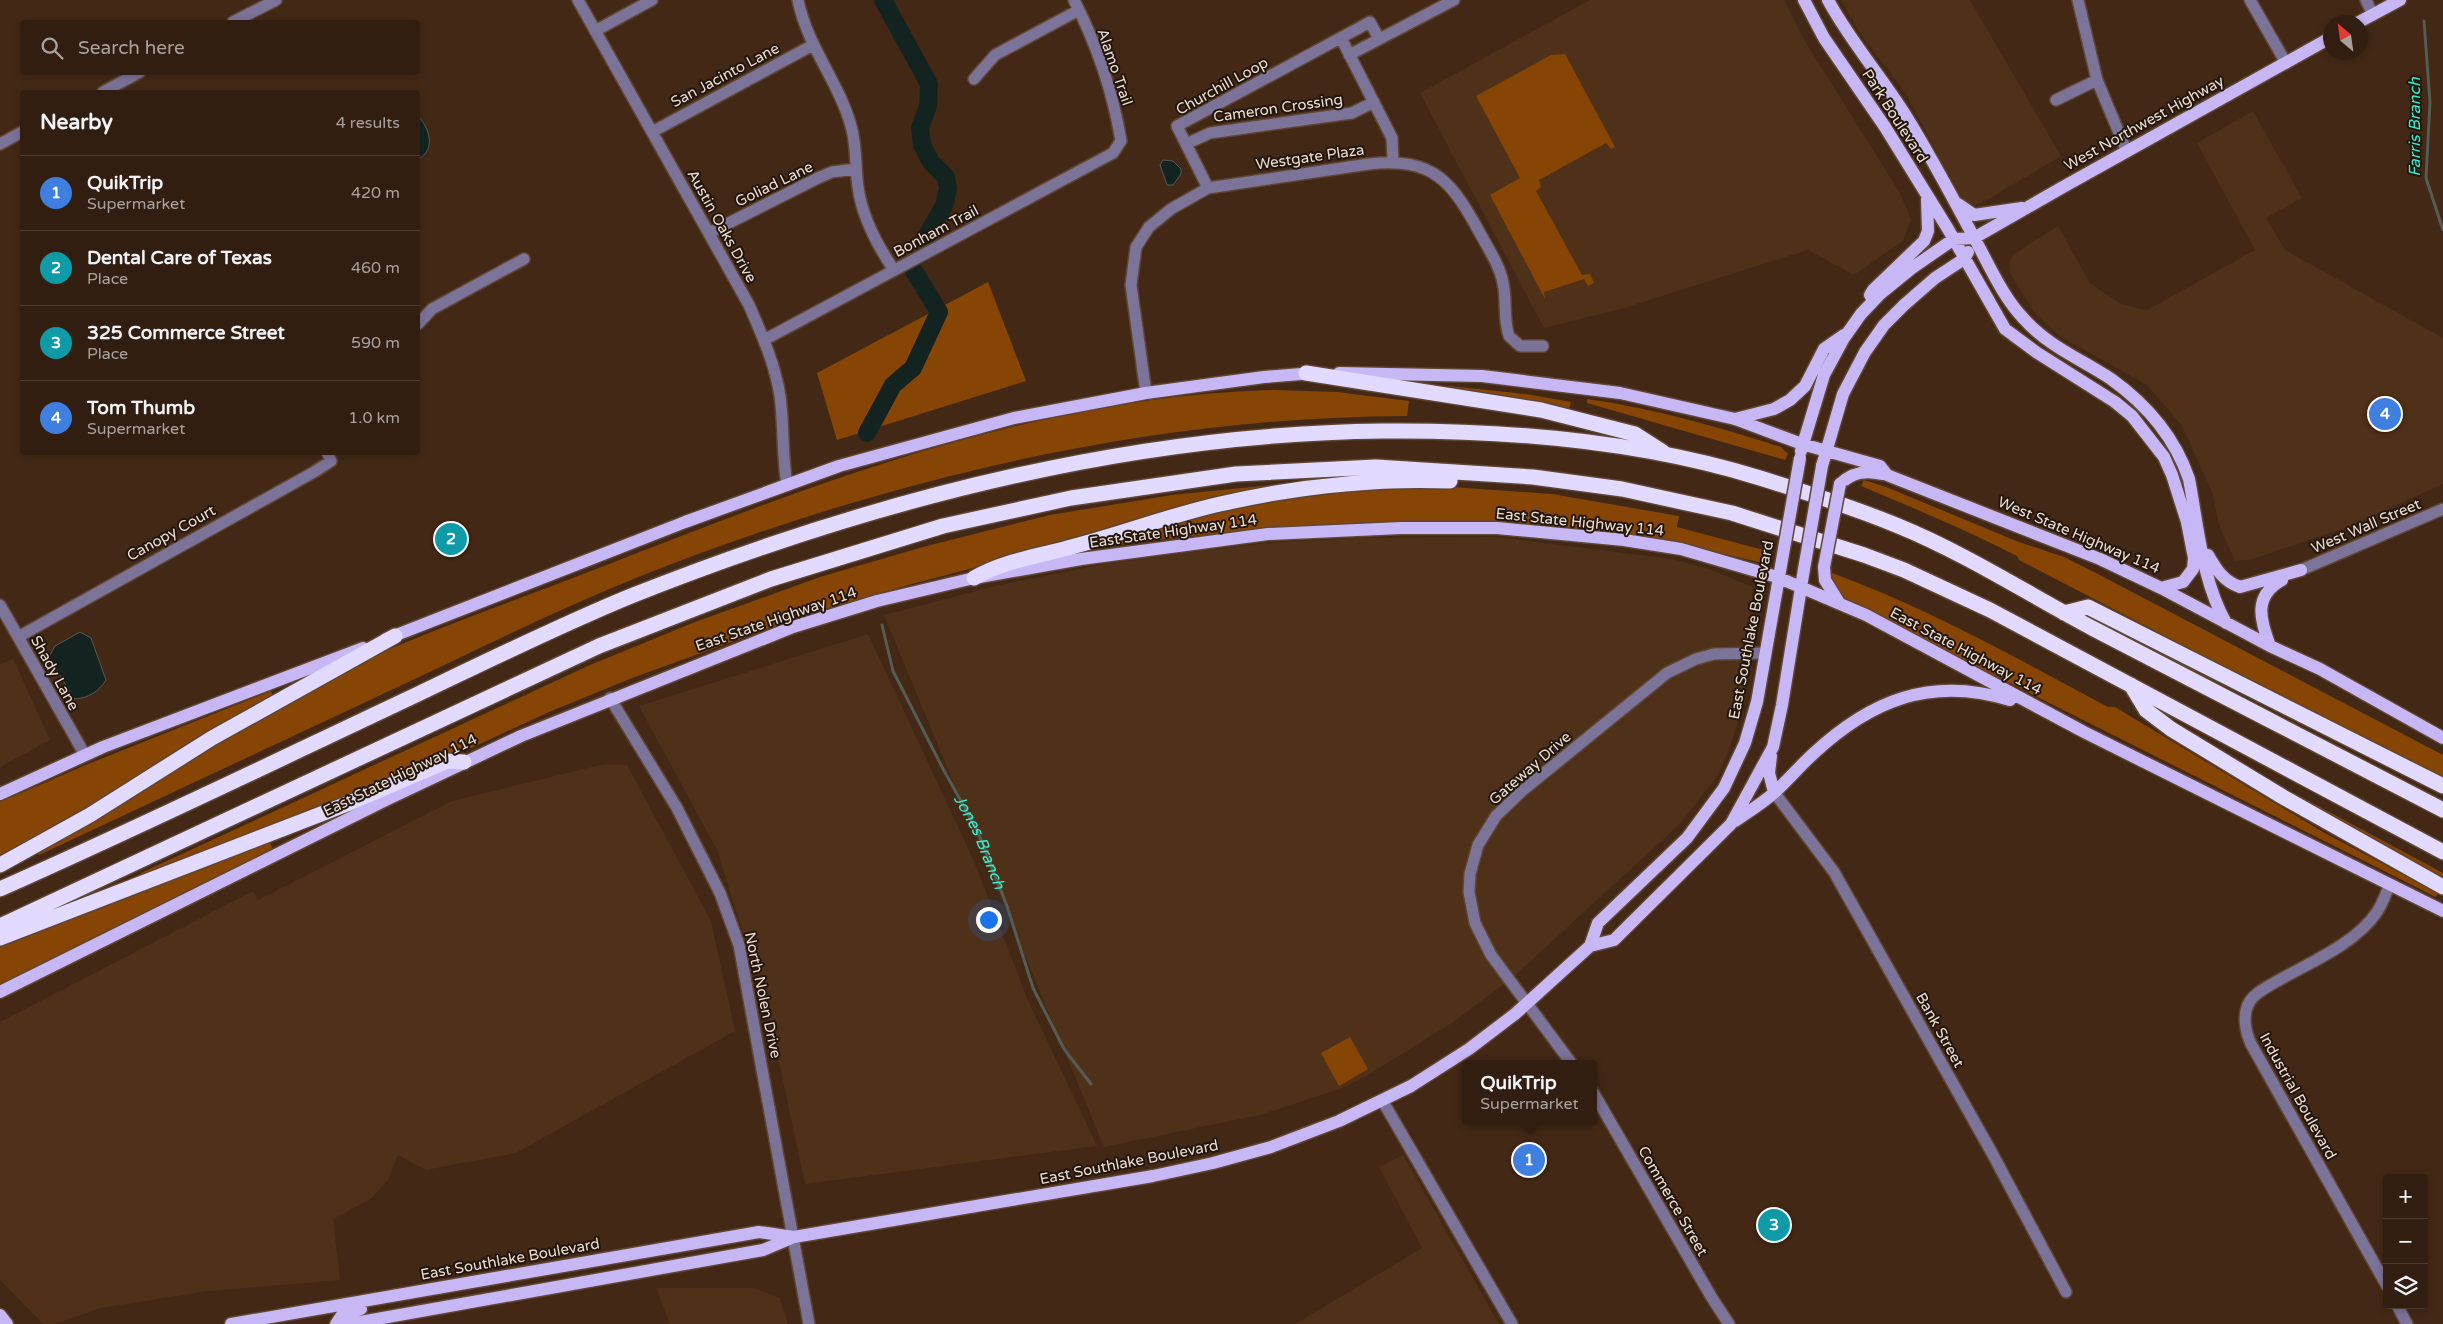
<!DOCTYPE html>
<meta charset="utf-8">
<style>
:root{--surface:#321e10;--page:#3d2b1e;--text:#f1f3f6;--muted:#a8a29f;--line:#4d3c30;--accent:#1a73e8}
body{margin:0;font-family:"Varela Round",sans-serif;background:var(--page);color:var(--text)}
.controls{position:absolute;right:15px;bottom:15px;display:grid;overflow:hidden;border-radius:5px;box-shadow:0 2px 8px #0003}
.controls button{width:45px;height:45px;display:grid;place-items:center;padding:0;border:0;border-bottom:1px solid var(--line);background:var(--surface);color:var(--text);font:25px sans-serif}
.compass{position:absolute;left:2323px;top:15px;width:45px;height:45px;border-radius:50%;background:var(--surface);box-shadow:0 2px 8px #0003;rotate:331deg}
.you{position:absolute;left:988px;top:919px;width:18px;height:18px;margin:-12px;border:4px solid #fff;border-radius:50%;background:#1a73e8;box-shadow:0 0 0 8px #1a73e833}
.badge{display:grid;place-items:center;width:32px;height:32px;border-radius:50%;background:var(--accent);color:#fff;font-size:16px;font-weight:700}
.pin{position:absolute;translate:-50% -50%;border:2px solid #fff;box-shadow:0 1px 5px #0006}
.popup{position:absolute;left:1462px;top:1060px;width:135px;height:65px;box-sizing:border-box;display:grid;place-content:center;border-radius:5px;background:var(--surface);filter:drop-shadow(0 1px 4px #0005);font-size:16px;white-space:nowrap;color:var(--muted)}
.popup b{font-size:19px;color:var(--text)}
.popup::after{content:'';position:absolute;left:50%;top:100%;margin-left:-10px;border:10px solid transparent;border-top-color:var(--surface)}
.list{margin:0;padding:0;list-style:none}
h2{display:flex;justify-content:space-between;align-items:center;height:65px;margin:0;padding:0 20px;font-size:21px}
h2 small{font-size:16px;font-weight:400;color:var(--muted)}
.list li{display:grid;grid-template-columns:32px 1fr auto;gap:15px;align-items:center;box-sizing:border-box;height:75px;padding:0 20px;border-top:1px solid var(--line)}
.list b{display:block;font-size:19px;white-space:nowrap}
.list p{margin:0;font-size:16px;white-space:nowrap;color:var(--muted)}
.list em{font-size:16px;font-style:normal;color:var(--muted)}
.icon{flex:none;width:28px;height:28px;fill:none;stroke:currentColor;stroke-width:2;stroke-linecap:round;stroke-linejoin:round}
.map{position:relative;flex:none;width:2443px;height:1324px;overflow:hidden}
.search{position:absolute;background:var(--surface);box-shadow:0 2px 8px #0003;left:20px;top:20px;width:400px;height:55px;display:flex;align-items:center;gap:12px;box-sizing:border-box;padding:0 18px;border-radius:5px;color:var(--muted);font-size:19px}
.panel{position:absolute;background:var(--surface);box-shadow:0 2px 8px #0003;left:20px;top:90px;width:400px;height:365px;border-radius:5px}
.map>svg:first-child{display:block}
</style>
<div class="map">
<svg width="2443" height="1324" viewBox="0 0 2443 1324">
<rect width="100%" height="100%" fill="#432815"/>
<path fill="#4f3018" d="M 1590,0 L 1784,0 L 1803,38 L 1900,193 L 1911,219 L 1903,241 L 1854,275 L 1808,250 L 1621,309 L 1544,328 L 1420,93 Z
M 1841,0 L 1970,0 L 2061,156 L 1987,200 L 1971,207 L 1962,202 L 1907,95 L 1859,32 Z
M 2253,111 L 2302,198 L 2266,218 L 2285,250 L 2443,338 L 2443,484 L 2350,526 L 2253,559 L 2235,561 L 2219,525 L 2212,492 L 2182,426 L 2147,385 L 2061,337 L 2034,312 L 2010,273 L 2009,262 L 2014,254 L 2058,226 L 2090,283 L 2121,304 L 2147,310 L 2255,250 L 2197,143 Z
M 1495,537 L 1673,559 L 1712,570 L 1753,587 L 1745,669 L 1745,700 L 1729,750 L 1718,775 L 1681,823 L 1512,978 L 1452,1023 L 1368,1075 L 1343,1088 L 1260,1115 L 1104,1147 L 884,615 L 999,585 L 1099,565 L 1199,551 L 1266,543 L 1357,538 Z
M 868,634 L 974,861 L 1027,998 L 1097,1146 L 805,1184 L 770,1020 L 717,850 L 639,706 Z
M 13,658 L 50,740 L 0,767 L 0,665 Z
M 604,764 L 627,765 L 711,921 L 735,1031 L 516,1153 L 426,1170 L 398,1155 L 388,1180 L 372,1198 L 333,1219 L 340,1280 L 208,1291 L 101,1308 L 55,1324 L 43,1324 L 0,1280 L 0,1022 L 253,891 L 258,900 L 452,801 Z
M 1403,1155 L 1499,1324 L 1295,1324 L 1422,1248 L 1379,1167 Z
M 656,1288 L 754,1288 L 780,1298 L 788,1324 L 670,1324 Z"/>
<path fill="#874505" d="M 1565,54 L 1615,147 L 1611,149 L 1606,143 L 1539,180 L 1541,187 L 1536,191 L 1582,275 L 1590,274 L 1594,283 L 1588,286 L 1584,279 L 1544,292 L 1545,299 L 1490,195 L 1520,178 L 1476,96 L 1551,55 Z
M 988,282 L 1026,381 L 837,440 L 817,373 Z
M 1449,386 L 1526,394 L 1571,402 L 1569,409 L 1449,392 Z
M 1274,390 L 1337,392 L 1409,401 L 1407,416 C 1145,417 884,480 641,576 C 560,608 481,648 402,685 C 281,742 160,798 39,855 L 37,851 C 100,813 163,775 226,737 C 258,718 290,695 324,679 C 414,635 510,603 604,566 C 819,482 1039,396 1274,390 Z
M 1587,399 C 1653,408 1718,427 1781,447 L 1788,454 L 1785,460 L 1587,403 Z
M 1864,480 L 1886,487 L 2019,542 L 2064,557 L 2094,572 L 2443,755 L 2443,777 L 2358,736 L 2019,560 L 2017,556 C 1966,530 1914,508 1861,486 Z
M 1301,482 L 912,584 L 814,612 L 632,678 L 549,712 L 428,768 L 143,878 L 141,873 L 590,665 L 695,622 L 820,577 L 923,547 L 1050,515 L 1172,495 Z
M 1438,486 L 1552,494 L 1679,516 L 1677,527 L 1771,552 L 1770,558 L 1763,563 C 1711,551 1660,539 1607,532 C 1439,510 1270,525 1103,547 L 1102,544 C 1179,521 1255,499 1335,491 C 1369,488 1404,488 1438,486 Z
M 1832,573 C 1928,608 2018,659 2108,707 L 2115,707 L 2323,832 L 2438,893 L 2436,897 L 1860,608 C 1848,601 1829,589 1832,573 Z
M 271,691 L 273,696 L 0,862 L 0,802 L 88,764 Z
M 2294,793 L 2443,873 L 2443,880 L 2292,797 Z
M 269,840 L 273,850 L 0,985 L 0,943 Z
M 1350,1037 L 1368,1069 L 1339,1086 L 1321,1053 Z"/>
<path fill="#132420" stroke="#555c55" d="M 418,116 C 430,129 436,150 418,159 Z
M 1163,160 L 1173,161 L 1181,169 L 1181,174 L 1173,185 L 1167,185 L 1166,182 L 1160,165 Z
M 80,632 L 91,638 L 106,680 C 98,692 89,698 74,699 L 49,657 L 55,646 Z"/>
<g fill="none" stroke-linecap="round" stroke-linejoin="round">
<g stroke="#555c55" stroke-width="3">
<path d="M 2424,21 L 2430,102 L 2426,178 L 2443,230"/>
<path id="s1" d="M 882,625 L 893,671 L 942,767 L 977,830 L 1007,906 L 1033,988 L 1064,1049 L 1091,1084"/>
</g>
<path stroke="#132420" stroke-width="18" d="M 883,0 L 929,84 L 928,106 L 920,128 L 922,145 L 931,162 L 946,177 L 948,189 L 944,206 L 927,235
M 867,433 L 893,385 L 913,368 L 939,312 L 914,271"/>
<g stroke="#5f4533" stroke-width="14">
<path id="minor" d="M 578,0 L 749,305 C 762,335 775,364 780,396 C 784,426 782,456 787,485
M 798,0 C 807,46 839,82 851,126 C 857,146 855,167 858,187 C 862,217 877,245 894,270
M 2078,0 L 2097,80 L 2127,152
M 2250,0 L 2286,63
M 2366,0 L 2373,15
M 233,22 L 276,0
M 595,31 L 652,0
M 1341,38 L 1392,138 L 1393,162
M 1349,55 L 1454,0
M 974,79 L 995,55 L 1079,10
M 103,92 L 140,72
M 2056,100 L 2097,80
M 652,132 L 813,45
M 0,144 L 22,132
M 1186,144 L 1210,133 L 1352,113 L 1374,102
M 1208,188 L 1177,126 L 1370,22 L 1379,39
M 709,233 L 818,178 L 832,172 L 856,169
M 418,324 L 432,309 L 524,259
M 764,340 L 1113,153 L 1121,141 C 1113,93 1096,43 1074,0
M 1146,393 L 1131,285 L 1136,247 L 1149,227 L 1171,209 L 1208,188 L 1369,164 C 1435,157 1452,182 1481,235 C 1489,250 1500,266 1503,283 C 1507,301 1503,319 1509,336 L 1520,346 L 1543,346
M 2301,570 L 2443,509
M 0,605 L 85,755
M 18,637 L 314,472 L 331,461 L 327,452
M 610,698 L 677,808 L 720,893 L 739,945 L 809,1324
M 1774,792 L 1834,872 L 1992,1153 L 2066,1292
M 1572,1064 L 1491,955 L 1475,923 L 1469,892 L 1470,874 L 1478,845 L 1496,816 L 1522,791 L 1667,673 L 1696,659 L 1714,654 L 1765,653
M 1593,1092 L 1712,1298 L 1729,1324
M 1382,1100 L 1512,1324
M 2387,1286 L 2251,1044 C 2245,1031 2242,1014 2250,1001 C 2257,991 2271,985 2281,979 C 2313,961 2356,943 2377,912 C 2383,903 2386,893 2390,884
M 2397,1305 L 2407,1324"/>
</g>
<g stroke="#5f4533" stroke-width="15">
<path id="major" d="M 1804,0 L 1824,38 L 1885,127 L 1948,229 L 2005,329 L 2036,352 L 2115,402 L 2132,416 L 2164,457 L 2172,475 L 2187,522 L 2194,558 L 2193,569 L 2183,582 L 2161,588
M 1828,0 C 1850,41 1881,76 1906,116 C 1932,158 1955,202 1978,245 C 1992,271 2004,298 2024,319 C 2049,347 2081,359 2111,379 C 2146,404 2175,438 2189,479 C 2198,526 2202,581 2226,623
M 2359,22 L 2400,0
M 1958,204 L 1974,215 L 2022,208
M 1870,295 L 1873,290 L 1924,241 L 1928,231 L 1927,199
M 1339,373 L 1482,376 L 1620,393 L 1735,419 L 1802,444 L 1880,466 L 1887,475 L 2100,559 L 2161,588 L 2270,646 L 2320,669 L 2443,738
M 1735,419 L 1774,409 L 1790,400 L 1805,386 L 1824,349 L 1844,335
M 1801,451 L 1824,375 L 1844,338 L 1861,314 L 1880,294 L 1912,268 L 1954,239 L 1974,238 L 2063,187 L 2330,38
M 1822,466 L 1843,394 L 1865,352 L 1884,325 L 1904,305 L 1935,278 L 1964,259 L 1968,252
M 1840,484 C 1853,472 1866,470 1882,474
M 2208,555 C 2216,569 2223,581 2240,587 L 2301,570
M 1824,567 L 1825,580 L 1838,601
M 386,639 L 685,522 L 839,466 L 1014,418 L 1146,393 L 1264,377 L 1314,373
M 2270,646 C 2260,620 2253,596 2282,580
M 1771,756 L 1769,773 L 1774,792
M 0,794 L 103,747 L 363,648
M 1735,821 C 1748,812 1763,803 1775,792 C 1788,780 1800,766 1813,754 C 1871,700 1931,676 2010,700
M 1590,946 L 1614,940 L 1731,824 L 1773,747 L 1782,705 L 1804,569
M 0,992 L 388,799 L 521,736 L 793,627 L 877,601 L 974,578 L 1081,559 L 1268,534 L 1401,528 L 1497,528 L 1624,540 L 1681,549 L 1777,577 L 1866,615 L 2084,732 L 2443,911
M 0,1315 L 7,1324
M 231,1324 L 759,1232 L 794,1237
M 336,1324 L 342,1315 L 361,1309
M 349,1324 L 763,1250 L 794,1237 L 1153,1176 L 1213,1163 L 1271,1147 L 1339,1121 L 1411,1086 L 1469,1049 L 1515,1014 L 1590,946 L 1598,923 L 1687,838 L 1724,788 L 1745,743 L 1757,702 L 1782,560"/>
</g>
<g stroke="#5f4533" stroke-width="18">
<path id="highway" d="M 1306,373 L 1541,410 L 1635,434 L 1663,452
M 974,578 C 1005,560 1041,556 1075,546 C 1124,533 1171,515 1220,504 C 1295,487 1373,478 1450,481
M 2064,613 L 2088,607 L 2443,786
M 2131,685 L 2146,710 L 2171,729 L 2283,797 L 2443,887
M 0,865 L 90,815 L 212,738 L 395,636
M 0,889 C 140,827 278,760 416,695 C 487,661 558,626 631,596 C 870,501 1125,434 1383,431 C 1507,430 1641,441 1760,478 C 1805,492 1852,507 1896,525 C 1965,553 2028,594 2094,629 C 2210,689 2327,750 2443,810
M 0,926 L 599,646 L 771,579 L 943,526 L 1071,498 L 1236,474 L 1376,467 L 1533,477 L 1622,489 L 1732,513 L 1864,555 L 1904,570 L 1990,610 L 2443,852
M 0,938 L 347,804 L 447,761 L 464,762"/>
</g>
<use href="#minor" stroke="#7c7398" stroke-width="11"/>
<use href="#major" stroke="#c7b8f5" stroke-width="12"/>
<use href="#highway" stroke="#e2daff" stroke-width="15"/>
<g stroke="#5f4533" stroke-width="15" stroke-linecap="butt">
<path id="major-bridge" d="M 1782,560 L 1800,458
M 1824,567 L 1840,484
M 1804,569 L 1822,466"/>
</g>
<use href="#major-bridge" stroke="#c7b8f5" stroke-width="12"/>
</g>
<g text-anchor="middle" dominant-baseline="central" stroke-width="4" stroke-linejoin="round" paint-order="stroke">
<g font-size="15" fill="#efddd2" stroke="#21150c">
<text transform="translate(1115 67) rotate(71)">Alamo Trail</text>
<text transform="translate(725 75) rotate(-28)">San Jacinto Lane</text>
<text transform="translate(1222 86) rotate(-29)">Churchill Loop</text>
<text transform="translate(1278 108) rotate(-8)">Cameron Crossing</text>
<text transform="translate(1895 116) rotate(57)">Park Boulevard</text>
<text transform="translate(2144 123) rotate(-29)">West Northwest Highway</text>
<text transform="translate(1310 157) rotate(-8)">Westgate Plaza</text>
<text transform="translate(774 184) rotate(-26)">Goliad Lane</text>
<text transform="translate(722 226) rotate(61)">Austin Oaks Drive</text>
<text transform="translate(936 231) rotate(-28)">Bonham Trail</text>
<text transform="translate(1580 522) rotate(6)">East State Highway 114</text>
<text transform="translate(2366 526) rotate(-23)">West Wall Street</text>
<text transform="translate(1173 531) rotate(-8)">East State Highway 114</text>
<text transform="translate(171 533) rotate(-29)">Canopy Court</text>
<text transform="translate(2079 535) rotate(23)">West State Highway 114</text>
<text transform="translate(776 619) rotate(-19)">East State Highway 114</text>
<text transform="translate(1751 630) rotate(-79)">East Southlake Boulevard</text>
<text transform="translate(1966 651) rotate(28)">East State Highway 114</text>
<text transform="translate(55 673) rotate(61)">Shady Lane</text>
<text transform="translate(1530 768) rotate(-41)">Gateway Drive</text>
<text transform="translate(400 775) rotate(-26)">East State Highway 114</text>
<text transform="translate(763 995) rotate(78)">North Nolen Drive</text>
<text transform="translate(1940 1030) rotate(61)">Bank Street</text>
<text transform="translate(2298 1096) rotate(61)">Industrial Boulevard</text>
<text transform="translate(1129 1162) rotate(-11)">East Southlake Boulevard</text>
<text transform="translate(1673 1201) rotate(60)">Commerce Street</text>
<text transform="translate(510 1259) rotate(-10)">East Southlake Boulevard</text>
</g>
<g font-size="16" font-style="italic" fill="#31f5d0" stroke="#21150c">
<text transform="translate(2415 127) rotate(-90)">Farris Branch</text>
<text stroke="none"><textPath href="#s1" startOffset="239">Jones Branch</textPath></text>
</g>
</g>
</svg>
<div class="controls">
<button>+</button>
<button>−</button>
<button><svg class="icon" aria-label="layers" viewBox="0 0 24 24"><path d="M12 4l9 5-9 5-9-5zM3 14l9 5 9-5"/></svg></button>
</div>
<svg class="compass" viewBox="-18 -18 36 36"><path d="M0-13l5 13h-10z" fill="#e53935"/><path d="M0 13l5-13h-10z" fill="#a8a29f"/></svg>
<div class="you"></div>
<div class="pin badge" style="left:1529px;top:1160px;background:#3f7fe0">1</div>
<div class="popup"><b>QuikTrip</b>Supermarket</div>
<div class="pin badge" style="left:451px;top:539px;background:#0f9aa8">2</div>
<div class="pin badge" style="left:1774px;top:1225px;background:#0f9aa8">3</div>
<div class="pin badge" style="left:2385px;top:414px;background:#3f7fe0">4</div>
<div class="search"><svg class="icon" aria-label="search" viewBox="0 0 24 24"><circle cx="10" cy="10" r="6"/><path d="M15 15l6 6"/></svg>Search here</div>
<section class="panel">
<h2>Nearby<small>4 results</small></h2>
<ul class="list">
<li><span class="badge" style="background:#3f7fe0">1</span><div><b>QuikTrip</b><p>Supermarket</p></div><em>420 m</em></li>
<li><span class="badge" style="background:#0f9aa8">2</span><div><b>Dental Care of Texas</b><p>Place</p></div><em>460 m</em></li>
<li><span class="badge" style="background:#0f9aa8">3</span><div><b>325 Commerce Street</b><p>Place</p></div><em>590 m</em></li>
<li><span class="badge" style="background:#3f7fe0">4</span><div><b>Tom Thumb</b><p>Supermarket</p></div><em>1.0 km</em></li>
</ul>
</section>
</div>
